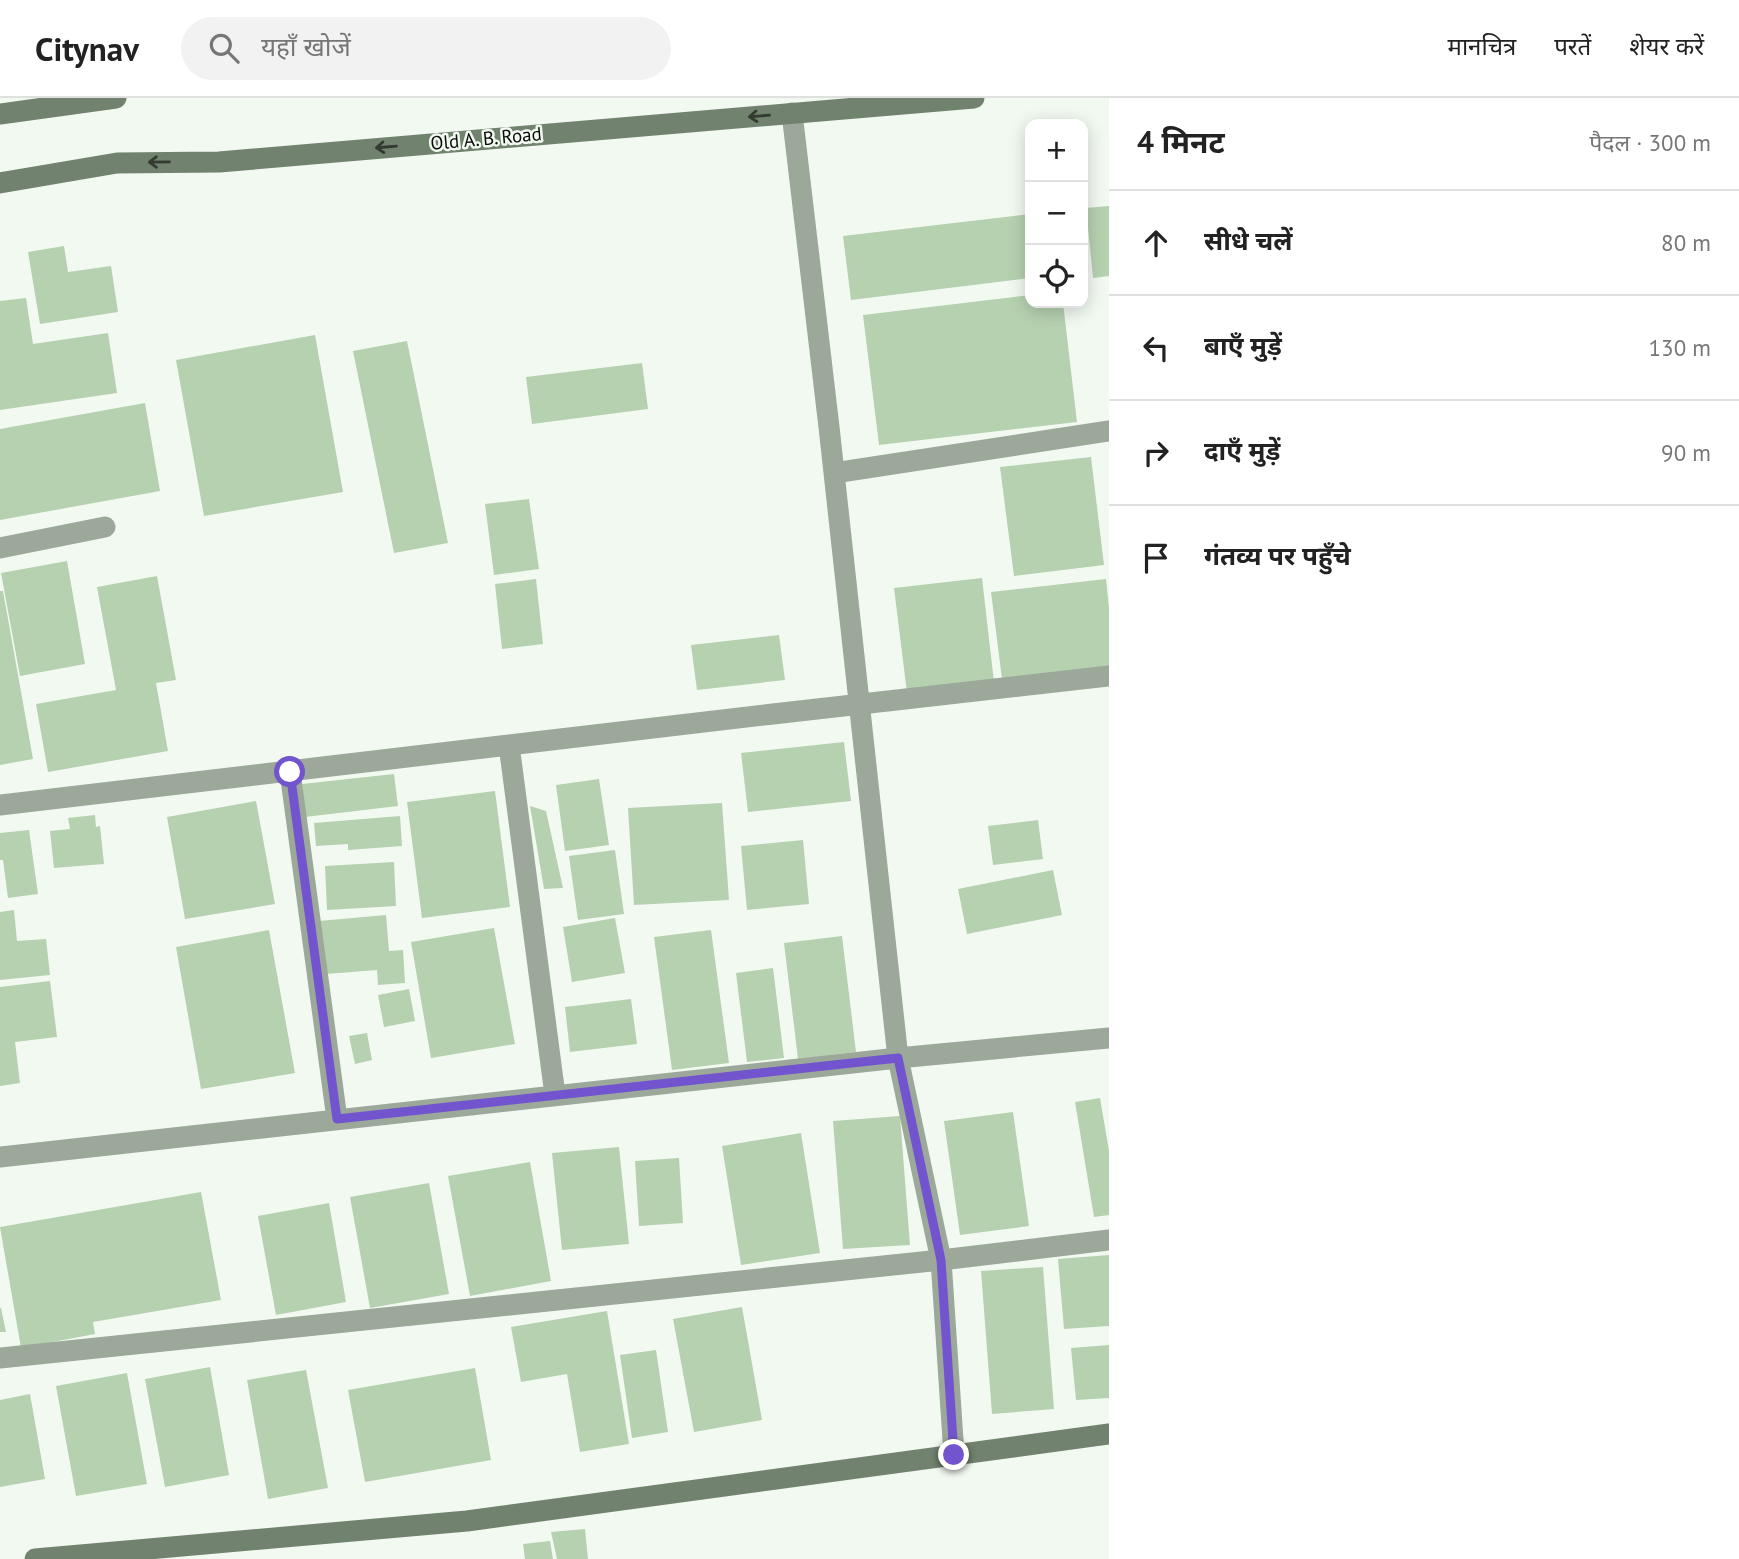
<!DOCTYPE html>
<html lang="hi">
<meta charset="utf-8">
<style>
:root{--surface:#fff;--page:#f2f2f2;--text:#222;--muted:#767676;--line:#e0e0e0}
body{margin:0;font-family:"PT Sans","Noto Sans Devanagari",sans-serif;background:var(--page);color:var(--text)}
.controls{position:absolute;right:21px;top:21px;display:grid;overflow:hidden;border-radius:14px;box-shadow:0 4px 18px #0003}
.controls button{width:63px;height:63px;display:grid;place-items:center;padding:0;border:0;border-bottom:2px solid var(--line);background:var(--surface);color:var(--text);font:35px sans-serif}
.stop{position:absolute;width:21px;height:21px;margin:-16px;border:5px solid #7255ce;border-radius:50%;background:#fff}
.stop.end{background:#7255ce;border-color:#fff;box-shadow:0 2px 7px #0008}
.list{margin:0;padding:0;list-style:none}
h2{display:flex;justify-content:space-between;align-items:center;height:91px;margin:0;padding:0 28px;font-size:30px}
h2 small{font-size:23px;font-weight:400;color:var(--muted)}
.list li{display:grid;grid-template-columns:46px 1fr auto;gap:21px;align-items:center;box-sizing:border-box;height:105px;padding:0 28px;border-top:2px solid var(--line)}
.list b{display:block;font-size:26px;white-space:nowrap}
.list em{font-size:23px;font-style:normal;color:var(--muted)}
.icon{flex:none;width:38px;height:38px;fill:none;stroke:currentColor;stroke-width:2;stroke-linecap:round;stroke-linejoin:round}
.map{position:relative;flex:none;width:1109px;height:1461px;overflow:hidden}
header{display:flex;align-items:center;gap:42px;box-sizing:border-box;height:98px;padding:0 35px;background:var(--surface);border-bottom:2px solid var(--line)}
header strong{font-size:33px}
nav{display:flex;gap:38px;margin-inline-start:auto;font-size:24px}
.search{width:490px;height:63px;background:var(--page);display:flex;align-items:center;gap:18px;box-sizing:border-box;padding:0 24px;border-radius:38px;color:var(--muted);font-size:26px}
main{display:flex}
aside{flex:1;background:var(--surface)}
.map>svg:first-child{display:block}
</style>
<header>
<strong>Citynav</strong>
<div class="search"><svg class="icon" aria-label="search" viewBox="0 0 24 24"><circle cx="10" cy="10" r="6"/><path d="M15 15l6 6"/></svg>यहाँ खोजें</div>
<nav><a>मानचित्र</a><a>परतें</a><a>शेयर करें</a></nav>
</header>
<main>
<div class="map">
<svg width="1109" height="1461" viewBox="0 0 1109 1461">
<rect width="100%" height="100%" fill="#f2f9f1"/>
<path fill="#b6d1b0" d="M 1109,108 L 1109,178 L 1093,180 L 1086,110 Z
M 1030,116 L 1030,180 L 851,202 L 843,138 Z
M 64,148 L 68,174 L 111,168 L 118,214 L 40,226 L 28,154 Z
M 1030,197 L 1030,205 L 1063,205 L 1077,324 L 879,347 L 863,217 Z
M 26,200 L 33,246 L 108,235 L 117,295 L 0,312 L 0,203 Z
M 315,237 L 343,394 L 204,418 L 176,262 Z
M 407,243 L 448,445 L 394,455 L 353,253 Z
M 642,265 L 648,311 L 532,326 L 526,279 Z
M 145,305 L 160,393 L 0,422 L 0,331 Z
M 1091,359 L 1104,467 L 1014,478 L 1000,369 Z
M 529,401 L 539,471 L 494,477 L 485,406 Z
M 67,463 L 85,566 L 20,578 L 1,475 Z
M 157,478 L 176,582 L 156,585 L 168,653 L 48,674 L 36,606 L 116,592 L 97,489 Z
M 982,480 L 994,584 L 907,595 L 894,490 Z
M 536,481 L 543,546 L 502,551 L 495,486 Z
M 1106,481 L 1109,510 L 1109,577 L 1003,589 L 991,494 Z
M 0,493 L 3,493 L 33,661 L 0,667 Z
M 779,537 L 785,582 L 697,592 L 691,547 Z
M 844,644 L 851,703 L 748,714 L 741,655 Z
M 394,676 L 398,708 L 305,719 L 302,686 Z
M 599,681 L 609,747 L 565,753 L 556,687 Z
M 495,693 L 510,809 L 422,820 L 407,704 Z
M 256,703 L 275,806 L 185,821 L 167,719 Z
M 722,705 L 729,802 L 634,807 L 628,710 Z
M 530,708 L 546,713 L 563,790 L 544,791 Z
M 95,717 L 96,729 L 100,728 L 104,766 L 54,770 L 50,733 L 70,731 L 68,720 Z
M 400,718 L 402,748 L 348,752 L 348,746 L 316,748 L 314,725 Z
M 1038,722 L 1043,761 L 993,767 L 988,728 Z
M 29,732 L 38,796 L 8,800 L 3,762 L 0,762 L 0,735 Z
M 803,742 L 809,806 L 747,812 L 741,748 Z
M 615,752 L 624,816 L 578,822 L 569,758 Z
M 394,764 L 396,808 L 327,812 L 325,768 Z
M 1053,772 L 1062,817 L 967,836 L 958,791 Z
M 14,812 L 17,843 L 46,841 L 50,877 L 0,882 L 0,814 Z
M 386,817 L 389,853 L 403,852 L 405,885 L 378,887 L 377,872 L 326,876 L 319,823 Z
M 615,820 L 625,875 L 572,884 L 563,829 Z
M 494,830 L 515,946 L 431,960 L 411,844 Z
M 269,832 L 295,975 L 201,991 L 176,849 Z
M 711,832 L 729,965 L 672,972 L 654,839 Z
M 842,838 L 856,954 L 798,961 L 784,845 Z
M 773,870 L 784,960 L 747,964 L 736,875 Z
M 50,883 L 57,939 L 15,944 L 20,985 L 0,988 L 0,889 Z
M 409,891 L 415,923 L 384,929 L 378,897 Z
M 631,901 L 637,946 L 570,954 L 565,909 Z
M 367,935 L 372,962 L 355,966 L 349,938 Z
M 1100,1000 L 1109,1053 L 1109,1117 L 1094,1119 L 1075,1004 Z
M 1013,1014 L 1029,1128 L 960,1137 L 944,1023 Z
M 900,1018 L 910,1147 L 843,1151 L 833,1023 Z
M 801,1035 L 820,1155 L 741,1167 L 722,1048 Z
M 619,1049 L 629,1146 L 562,1152 L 552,1055 Z
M 679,1060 L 683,1125 L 639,1128 L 635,1063 Z
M 530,1064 L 551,1183 L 470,1198 L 448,1078 Z
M 429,1085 L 449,1196 L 370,1210 L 350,1099 Z
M 201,1094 L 221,1202 L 93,1224 L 95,1236 L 21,1250 L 0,1129 Z
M 329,1105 L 346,1204 L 276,1217 L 258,1118 Z
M 1109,1157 L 1109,1228 L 1064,1231 L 1058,1161 Z
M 1043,1169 L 1054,1311 L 992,1316 L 981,1173 Z
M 742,1209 L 762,1322 L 694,1334 L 673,1221 Z
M 0,1210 L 1,1210 L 6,1234 L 0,1234 Z
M 607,1213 L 629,1346 L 580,1354 L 567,1276 L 521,1284 L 511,1229 Z
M 1109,1247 L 1109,1300 L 1076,1302 L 1071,1250 Z
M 656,1252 L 668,1334 L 632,1340 L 620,1257 Z
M 210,1269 L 229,1377 L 165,1389 L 145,1281 Z
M 475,1270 L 491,1362 L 365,1384 L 348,1292 Z
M 306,1272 L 328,1390 L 268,1401 L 247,1282 Z
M 127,1275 L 147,1386 L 76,1398 L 56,1288 Z
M 30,1296 L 45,1381 L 0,1389 L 0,1302 Z
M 585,1431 L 588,1461 L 557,1461 L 551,1434 Z
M 550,1443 L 553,1461 L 525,1461 L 523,1446 Z"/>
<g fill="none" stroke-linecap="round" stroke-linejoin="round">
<path stroke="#9ca89a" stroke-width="21" d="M 792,15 L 829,329 L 898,960 L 941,1162 L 954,1357
M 834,375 L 1109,333
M 0,450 L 105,429
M 509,647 L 555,997
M 290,674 L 337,1021
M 0,707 C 370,665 739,618 1109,578
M 0,1059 L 898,960 L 1109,940
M 0,1260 L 941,1162 L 1109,1142"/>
<path stroke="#71826e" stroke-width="21" d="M 0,16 L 116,0
M 0,85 L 117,65 L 219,64 L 974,0
M 35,1461 L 467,1423 L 1109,1336"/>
</g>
<defs><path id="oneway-shaft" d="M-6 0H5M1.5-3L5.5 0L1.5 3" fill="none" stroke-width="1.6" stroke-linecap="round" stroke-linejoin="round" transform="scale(1.75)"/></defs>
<g stroke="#333b31">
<use href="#oneway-shaft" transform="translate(759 18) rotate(175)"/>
<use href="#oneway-shaft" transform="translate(386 49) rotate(175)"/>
<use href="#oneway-shaft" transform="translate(159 64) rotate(179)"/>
</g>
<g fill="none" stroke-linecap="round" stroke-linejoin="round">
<path stroke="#7255ce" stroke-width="9" d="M 290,674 L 337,1021 L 898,960 L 941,1162 L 954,1357"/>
</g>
<g text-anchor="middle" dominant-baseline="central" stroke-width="5" stroke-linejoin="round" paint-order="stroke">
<g font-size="19" fill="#0a0c09" stroke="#f2f9f1">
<text transform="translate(486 40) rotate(-5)">Old A. B. Road</text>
</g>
</g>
</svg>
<div class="controls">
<button>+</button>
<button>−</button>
<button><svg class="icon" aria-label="locate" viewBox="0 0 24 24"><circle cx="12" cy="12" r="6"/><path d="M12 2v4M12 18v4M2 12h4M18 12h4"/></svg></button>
</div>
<div class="stop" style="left:290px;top:674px"></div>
<div class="stop end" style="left:954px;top:1357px"></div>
</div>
<aside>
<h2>4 मिनट<small>पैदल · 300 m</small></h2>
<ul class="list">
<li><svg class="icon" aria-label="ahead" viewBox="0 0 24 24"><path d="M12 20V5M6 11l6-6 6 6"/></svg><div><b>सीधे चलें</b></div><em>80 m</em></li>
<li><svg class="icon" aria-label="left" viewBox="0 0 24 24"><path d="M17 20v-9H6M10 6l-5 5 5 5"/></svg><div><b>बाएँ मुड़ें</b></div><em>130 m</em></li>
<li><svg class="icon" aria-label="right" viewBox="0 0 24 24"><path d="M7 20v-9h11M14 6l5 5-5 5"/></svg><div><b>दाएँ मुड़ें</b></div><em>90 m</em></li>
<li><svg class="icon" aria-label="arrive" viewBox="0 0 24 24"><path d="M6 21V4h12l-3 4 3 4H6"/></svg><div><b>गंतव्य पर पहुँचे</b></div></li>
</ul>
</aside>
</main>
